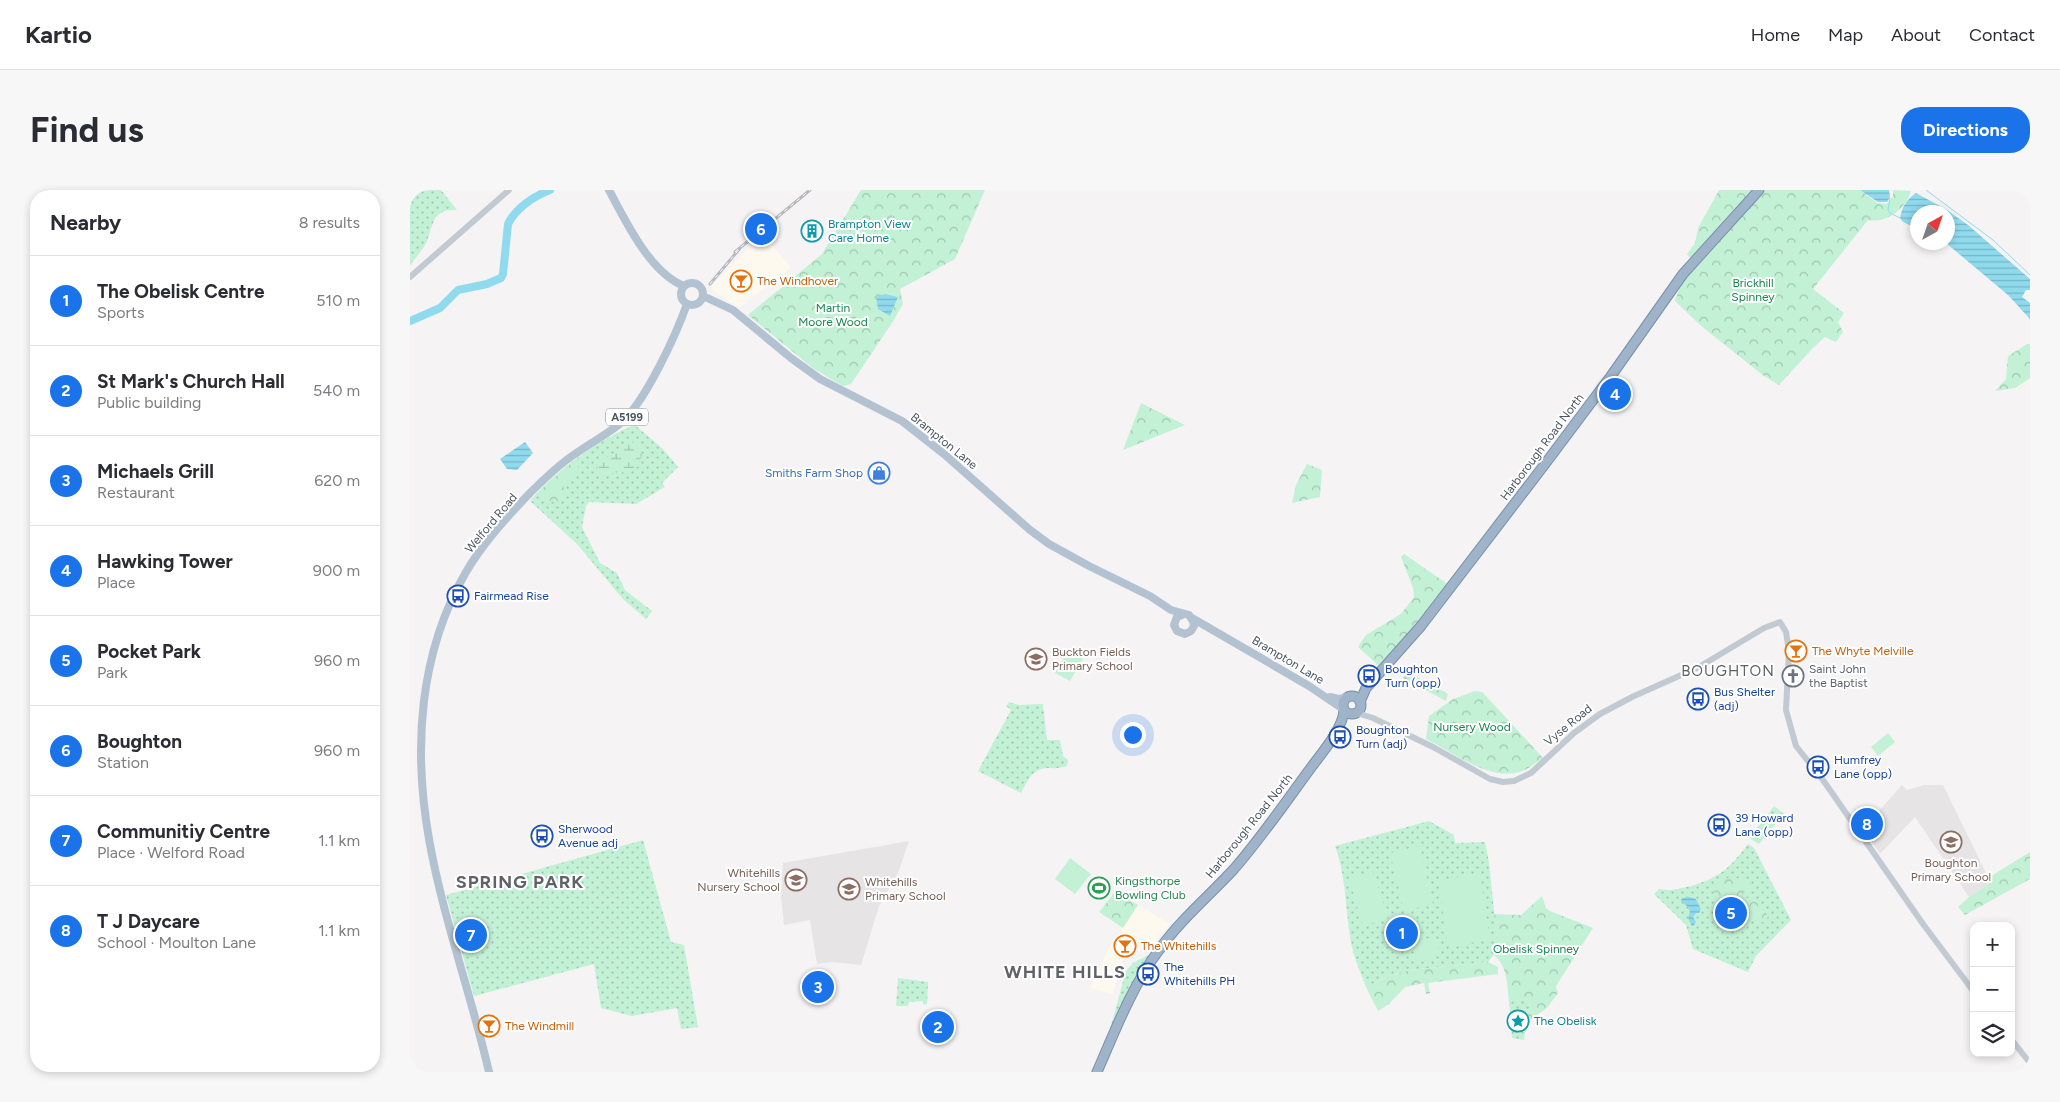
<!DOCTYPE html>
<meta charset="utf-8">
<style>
:root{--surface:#fff;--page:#f7f7f7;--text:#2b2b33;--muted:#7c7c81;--line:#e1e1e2;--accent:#1a73e8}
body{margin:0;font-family:Figtree,sans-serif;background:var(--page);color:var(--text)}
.controls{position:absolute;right:15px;bottom:15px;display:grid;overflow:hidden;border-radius:10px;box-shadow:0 2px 8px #0003}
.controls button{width:45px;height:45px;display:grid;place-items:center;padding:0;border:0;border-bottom:1px solid var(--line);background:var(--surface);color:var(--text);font:25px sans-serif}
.compass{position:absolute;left:1500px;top:15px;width:45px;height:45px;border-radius:50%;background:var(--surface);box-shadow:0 2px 8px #0003;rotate:40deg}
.you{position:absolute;left:722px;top:544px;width:18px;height:18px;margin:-12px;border:4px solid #fff;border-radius:50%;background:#1a73e8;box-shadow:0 0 0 8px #1a73e833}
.badge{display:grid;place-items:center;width:32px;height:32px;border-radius:50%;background:var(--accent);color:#fff;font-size:16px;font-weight:700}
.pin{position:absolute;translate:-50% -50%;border:2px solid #fff;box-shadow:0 1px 5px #0006}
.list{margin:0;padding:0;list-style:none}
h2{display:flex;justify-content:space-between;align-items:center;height:65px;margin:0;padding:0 20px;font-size:21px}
h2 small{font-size:16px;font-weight:400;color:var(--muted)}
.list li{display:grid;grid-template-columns:32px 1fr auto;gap:15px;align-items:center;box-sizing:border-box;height:90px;padding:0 20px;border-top:1px solid var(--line)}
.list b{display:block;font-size:19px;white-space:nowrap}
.list p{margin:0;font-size:16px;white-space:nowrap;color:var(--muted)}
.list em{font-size:16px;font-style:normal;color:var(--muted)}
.icon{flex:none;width:28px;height:28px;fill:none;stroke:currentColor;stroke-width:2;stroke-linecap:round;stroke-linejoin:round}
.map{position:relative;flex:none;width:1620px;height:882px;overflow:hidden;border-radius:20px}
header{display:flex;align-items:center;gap:30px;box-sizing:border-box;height:70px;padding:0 25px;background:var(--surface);border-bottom:1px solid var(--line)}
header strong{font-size:24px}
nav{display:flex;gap:28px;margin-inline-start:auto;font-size:18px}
.intro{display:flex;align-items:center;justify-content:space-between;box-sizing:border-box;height:120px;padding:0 30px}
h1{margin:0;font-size:35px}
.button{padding:12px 22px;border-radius:20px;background:var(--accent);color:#fff;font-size:18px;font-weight:700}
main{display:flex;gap:30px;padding:0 30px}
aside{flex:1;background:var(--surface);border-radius:20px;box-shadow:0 2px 8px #0003}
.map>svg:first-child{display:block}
</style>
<header>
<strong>Kartio</strong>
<nav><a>Home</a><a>Map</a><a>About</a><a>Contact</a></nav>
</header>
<div class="intro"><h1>Find us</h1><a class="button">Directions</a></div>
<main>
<aside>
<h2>Nearby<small>8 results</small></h2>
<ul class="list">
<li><span class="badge">1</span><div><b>The Obelisk Centre</b><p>Sports</p></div><em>510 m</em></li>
<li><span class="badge">2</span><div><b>St Mark's Church Hall</b><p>Public building</p></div><em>540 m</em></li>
<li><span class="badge">3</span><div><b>Michaels Grill</b><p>Restaurant</p></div><em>620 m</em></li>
<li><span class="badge">4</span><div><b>Hawking Tower</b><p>Place</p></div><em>900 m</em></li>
<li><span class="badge">5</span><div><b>Pocket Park</b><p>Park</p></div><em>960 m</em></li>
<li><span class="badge">6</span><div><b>Boughton</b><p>Station</p></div><em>960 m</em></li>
<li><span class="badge">7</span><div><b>Communitiy Centre</b><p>Place · Welford Road</p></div><em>1.1 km</em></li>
<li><span class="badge">8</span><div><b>T J Daycare</b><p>School · Moulton Lane</p></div><em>1.1 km</em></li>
</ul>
</aside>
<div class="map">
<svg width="1620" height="882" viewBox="0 0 1620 882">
<defs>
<pattern id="green-dots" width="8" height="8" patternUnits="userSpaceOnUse" patternTransform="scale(1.25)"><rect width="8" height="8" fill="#c3f1d5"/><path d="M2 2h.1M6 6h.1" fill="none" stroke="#a0c6b0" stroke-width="1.8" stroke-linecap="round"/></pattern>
<pattern id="forest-crowns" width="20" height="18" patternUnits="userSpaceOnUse" patternTransform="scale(1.25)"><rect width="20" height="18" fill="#c3f1d5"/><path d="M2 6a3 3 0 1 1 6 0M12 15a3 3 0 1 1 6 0" fill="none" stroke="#a0c6b0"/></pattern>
<pattern id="wetland-marsh" width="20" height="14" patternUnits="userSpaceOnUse" patternTransform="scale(1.25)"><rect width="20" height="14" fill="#c3f1d5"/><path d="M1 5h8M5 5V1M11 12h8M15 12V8" fill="none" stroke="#a0c6b0"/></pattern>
<pattern id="water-rules" width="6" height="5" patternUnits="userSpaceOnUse" patternTransform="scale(1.25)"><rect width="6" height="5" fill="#90daee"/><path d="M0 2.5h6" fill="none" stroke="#78b4c4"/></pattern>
</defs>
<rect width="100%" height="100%" fill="#f5f3f3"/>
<path fill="#fdf9ef" d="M 353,44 L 381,78 L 331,116 L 327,116 L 304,101 L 301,96 Z
M 728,715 L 760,734 L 743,754 L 713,769 L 703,804 L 680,798 L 698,759 Z"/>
<path fill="#e6e4e5" d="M 1492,595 L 1497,600 L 1514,595 L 1533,595 L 1581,693 L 1559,707 L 1505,627 L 1470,664 L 1453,639 Z
M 499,651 L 488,683 L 469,716 L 451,775 L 422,772 L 407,774 L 400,730 L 374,735 L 371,707 L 373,673 Z"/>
<path fill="url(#green-dots)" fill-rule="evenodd" d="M 0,0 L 31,0 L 47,20 C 22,19 24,33 17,51 C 13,60 6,67 0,75 Z
M 225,235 L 253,259 L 268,277 L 252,293 L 255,297 L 226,314 L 179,312 L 176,316 L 172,337 L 190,373 L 207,383 L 215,400 L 242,421 L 236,429 L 213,409 L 167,354 L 120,311 C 143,283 192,247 225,235 ZM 232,265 L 215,282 L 191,284 Z
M 599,512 L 609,515 L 633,514 L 637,550 L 650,550 L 653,566 L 658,570 L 657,576 C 649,579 645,578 637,578 C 622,579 617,592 611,603 L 568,581 L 601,520 L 596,516 Z
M 1364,616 L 1374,624 L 1349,654 L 1342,650 L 1334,640 L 1345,641 Z
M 1019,631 L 1044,645 L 1045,653 L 1075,652 L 1079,672 L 1088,759 L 1078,772 L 999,780 L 976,787 L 956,797 C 951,783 945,771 942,757 C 935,723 937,688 925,656 Z
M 233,650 L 261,752 L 274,755 L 288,837 L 271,839 L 267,818 L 222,826 L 191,818 L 184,774 L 64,806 L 36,705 Z
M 1338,654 L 1344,658 L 1381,730 L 1346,766 L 1338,782 L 1283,759 L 1276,735 L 1244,704 L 1249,699 C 1257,701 1264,700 1272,698 C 1305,691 1319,680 1338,654 Z
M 740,764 L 740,766 L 697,850 L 716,781 L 723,773 Z
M 488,788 L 518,792 L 517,814 L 514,815 L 513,811 L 499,812 L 498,816 L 486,816 Z
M 1115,809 L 1120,814 L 1119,821 L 1108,835 L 1115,843 L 1114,850 L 1102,848 L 1099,812 Z"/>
<path fill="url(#forest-crowns)" d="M 451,0 L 575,0 L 545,69 L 490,99 L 493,114 L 482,133 L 441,194 L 433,196 L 404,179 L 338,125 L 412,64 Z
M 1309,0 L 1450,0 L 1467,13 L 1477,14 L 1483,6 L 1483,0 L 1501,1 C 1497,18 1476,34 1458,30 L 1403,99 L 1434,123 L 1428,132 L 1433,142 L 1426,152 L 1415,147 L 1402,159 L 1369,195 L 1354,186 L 1290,135 L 1265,111 L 1272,91 L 1296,61 L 1280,68 L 1277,64 L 1285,53 L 1288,38 Z
M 1617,154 L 1620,154 L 1620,188 L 1605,198 L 1585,201 L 1596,189 L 1598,166 Z
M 731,213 L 775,235 L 713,260 Z
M 165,270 L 169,279 L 153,295 L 155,302 L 146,313 L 125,305 Z
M 897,274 L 912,280 L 910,307 L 882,313 L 886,295 Z
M 994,364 L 1039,395 L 1012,430 L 969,476 L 948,457 L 956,445 L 991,424 L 1004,407 L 1003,398 L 991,367 Z
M 998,482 L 1038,504 L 1036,511 L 993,488 Z
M 1065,501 L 1072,502 L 1076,506 L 1133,568 C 1126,573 1117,580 1109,582 C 1078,591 1043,562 1016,549 L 1019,526 L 1043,509 Z
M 1620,662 L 1620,689 L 1555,725 L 1548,717 L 1559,707 L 1581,693 L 1578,688 Z
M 1320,687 L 1334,689 L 1344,696 L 1345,701 L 1329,703 L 1328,706 L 1330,709 C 1345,704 1351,714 1358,726 L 1356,732 C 1351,733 1349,731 1344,731 C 1339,731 1333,734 1328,733 C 1312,731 1303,715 1304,700 L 1312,690 Z
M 705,702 L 728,715 L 713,738 L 689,722 Z
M 1132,706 L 1136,718 L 1140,721 L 1183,738 L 1146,796 L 1148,803 L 1137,818 L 1121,829 L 1115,843 L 1107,840 L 1107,837 L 1119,821 L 1120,814 L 1115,809 L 1099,812 C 1097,794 1098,777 1084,765 L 1088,759 L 1084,724 L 1111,725 Z
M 1078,772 L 1088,777 L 1088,784 L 1018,793 L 1020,803 L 1016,804 L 1014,793 L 995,797 L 979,814 L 968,821 L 956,797 L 976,787 L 999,780 Z"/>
<path fill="url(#wetland-marsh)" d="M 221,251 L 230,258 L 232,265 L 227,277 L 215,282 L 191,284 L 186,280 L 190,272 Z"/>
<path fill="#c3f1d5" d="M 658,460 L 673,469 L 660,491 L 645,483 Z
M 1478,543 L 1485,552 L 1468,566 L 1461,557 Z
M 1010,656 L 1023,714 L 994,721 L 980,663 Z
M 660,668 L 681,684 L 665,704 L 645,689 Z
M 963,681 L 978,728 L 953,736 L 939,689 Z
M 1070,684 L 1080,750 L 1038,756 L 1028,690 Z
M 1024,746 L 1031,764 L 1008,773 L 1001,755 Z"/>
<path fill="url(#water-rules)" d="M 1450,0 L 1479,0 L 1480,7 L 1477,12 L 1468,12 Z
M 1506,3 L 1537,20 L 1558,35 L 1620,89 L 1620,100 L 1616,100 L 1612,107 L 1620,113 L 1620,129 L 1598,105 L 1536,53 L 1538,52 L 1538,22 L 1508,22 L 1507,38 L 1493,32 L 1490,28 C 1492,17 1497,9 1506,3 Z
M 475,104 L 488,107 L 480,126 L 468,119 L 466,107 Z
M 115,252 L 123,263 L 107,280 L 97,279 L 90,269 Z
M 1279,707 L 1286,709 L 1291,719 L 1289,723 L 1286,723 L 1283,727 L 1286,732 L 1284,735 L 1282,736 L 1278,728 L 1280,722 L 1278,717 L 1271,711 L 1272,708 Z"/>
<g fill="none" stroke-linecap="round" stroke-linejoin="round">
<path stroke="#90daee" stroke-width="1" d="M 1516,0 L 1583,50 L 1620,85
M 1480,8 L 1478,20 L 1480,23 L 1490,28"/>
<path stroke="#90daee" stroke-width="8" d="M 0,131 L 30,118 L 48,100 L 77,94 L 91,88 L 93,84 L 98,34 C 106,18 124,6 140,0"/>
<g stroke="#7690ad" stroke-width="11">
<path id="trunk" d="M933 515a9 9 0 1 1 18 0a9 9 0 1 1-18 0Z
M 950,512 L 956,498 L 1011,436 L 1135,274 L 1201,186 L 1273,84 L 1349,0
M 687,882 C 705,841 722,796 749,760 C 770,730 799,706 824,679 C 851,648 875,613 900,579 C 911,564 933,539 934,520"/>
</g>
<path stroke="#c1cad2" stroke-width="6" d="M 0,87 L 99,0
M 947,523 L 963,528 L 1023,557 L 1080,589 L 1093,592 L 1104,591 L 1121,583 L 1164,543 L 1190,524 L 1222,507 L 1289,477 L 1354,438 L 1370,432 L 1376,442 L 1379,461 L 1376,520 L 1386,556 L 1413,590 L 1513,734 L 1564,802
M 1601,849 L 1620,873"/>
<path stroke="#b3c2d1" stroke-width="8" d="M 199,0 C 215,30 240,83 274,96
M271 104a11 11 0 1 1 22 0a11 11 0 1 1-22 0Z
M 293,106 L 323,120 L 381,168 L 410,189 L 492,231 L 534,264 L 620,340 L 639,354 L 679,376 L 740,406 L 761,420 L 779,425 L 783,431 L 784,436 L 781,441 L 775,444 L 767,441 L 764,435 L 767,427 L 774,424
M 782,428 L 899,496 L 933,519
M 920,507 L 929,509 L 936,507
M 79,882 C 61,804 33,728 19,649 C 3,558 9,463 56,382 C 73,353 96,328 119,304 C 133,290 148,275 165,264 C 180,253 198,244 212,232 C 236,210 266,145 277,114"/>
<use href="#trunk" stroke="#9fb4c9" stroke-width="9"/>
<g stroke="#b5b8bd" stroke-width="3">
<path id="rail" d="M 325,62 L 400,0
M 300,94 L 331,57"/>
</g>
<use href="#rail" stroke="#fff" stroke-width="1" stroke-dasharray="4" stroke-linecap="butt"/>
</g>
<defs>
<g id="building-ring" transform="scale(1.125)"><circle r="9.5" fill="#fff" stroke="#0f9aa8" stroke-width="1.5"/><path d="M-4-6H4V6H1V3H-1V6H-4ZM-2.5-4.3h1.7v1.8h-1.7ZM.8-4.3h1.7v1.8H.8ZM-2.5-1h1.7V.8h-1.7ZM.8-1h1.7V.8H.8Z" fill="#0f9aa8"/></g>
<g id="bar-ring" transform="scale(1.125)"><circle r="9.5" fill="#fff" stroke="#e8710a" stroke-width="1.5"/><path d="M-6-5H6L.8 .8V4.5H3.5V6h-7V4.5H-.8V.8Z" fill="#e8710a"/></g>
<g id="shop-ring" transform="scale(1.125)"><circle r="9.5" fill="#fff" stroke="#3f7fe0" stroke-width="1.5"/><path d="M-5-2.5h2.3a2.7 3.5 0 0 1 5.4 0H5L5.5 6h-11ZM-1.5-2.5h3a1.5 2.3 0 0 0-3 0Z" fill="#3f7fe0"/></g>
<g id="bus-ring" transform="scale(1.125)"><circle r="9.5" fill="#fff" stroke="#1a4fb4" stroke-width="1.5"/><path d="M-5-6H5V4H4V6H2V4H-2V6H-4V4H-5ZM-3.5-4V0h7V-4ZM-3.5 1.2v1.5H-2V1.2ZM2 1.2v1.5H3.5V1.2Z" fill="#1a4fb4"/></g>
<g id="school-ring" transform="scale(1.125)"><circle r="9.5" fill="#fff" stroke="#8d6e63" stroke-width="1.5"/><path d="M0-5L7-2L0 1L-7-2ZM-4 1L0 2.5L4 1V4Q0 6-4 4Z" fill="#8d6e63"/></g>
<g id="church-ring" transform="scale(1.125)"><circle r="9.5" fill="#fff" stroke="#6b7280" stroke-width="1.5"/><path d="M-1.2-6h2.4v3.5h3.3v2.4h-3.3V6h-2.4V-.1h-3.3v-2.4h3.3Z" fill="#6b7280"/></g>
<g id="stadium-ring" transform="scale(1.125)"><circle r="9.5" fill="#fff" stroke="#2e9e5b" stroke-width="1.5"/><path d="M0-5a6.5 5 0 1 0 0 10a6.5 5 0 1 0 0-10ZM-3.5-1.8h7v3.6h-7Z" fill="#2e9e5b"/></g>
<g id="sight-ring" transform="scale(1.125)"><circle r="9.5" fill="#fff" stroke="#0f9aa8" stroke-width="1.5"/><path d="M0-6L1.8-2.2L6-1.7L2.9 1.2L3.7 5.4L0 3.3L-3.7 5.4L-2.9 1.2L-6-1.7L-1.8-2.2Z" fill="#0f9aa8"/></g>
</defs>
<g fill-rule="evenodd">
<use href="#building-ring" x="402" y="41"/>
<use href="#bar-ring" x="331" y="91"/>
<use href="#shop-ring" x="469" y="283"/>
<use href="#bus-ring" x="48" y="406"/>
<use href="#bar-ring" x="1386" y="461"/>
<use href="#school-ring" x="626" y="469"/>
<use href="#bus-ring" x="959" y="486"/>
<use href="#church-ring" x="1383" y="486"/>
<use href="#bus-ring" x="1288" y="509"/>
<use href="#bus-ring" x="930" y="547"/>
<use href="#bus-ring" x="1408" y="577"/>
<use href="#bus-ring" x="1309" y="635"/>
<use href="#bus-ring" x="132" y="646"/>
<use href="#school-ring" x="1541" y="652"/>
<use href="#school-ring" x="386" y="690"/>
<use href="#stadium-ring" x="689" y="698"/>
<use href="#school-ring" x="439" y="699"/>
<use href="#bar-ring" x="715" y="756"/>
<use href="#bus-ring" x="738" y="784"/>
<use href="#sight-ring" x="1108" y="831"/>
<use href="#bar-ring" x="79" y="836"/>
</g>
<g text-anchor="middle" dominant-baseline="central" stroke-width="4" stroke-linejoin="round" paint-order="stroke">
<rect fill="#fff" stroke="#808990" stroke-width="1" x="196" y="218.5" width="42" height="17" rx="4"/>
<g font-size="11" font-weight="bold" fill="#4a5661">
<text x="217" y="227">A5199</text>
</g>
<g font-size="12" fill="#0d838f" stroke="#fff" text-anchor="start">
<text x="418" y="34">Brampton View<tspan x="418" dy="14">Care Home</tspan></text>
<text x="1124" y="831">The Obelisk</text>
</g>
<g font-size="12" fill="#c56008" stroke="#fff" text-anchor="start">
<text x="347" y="91">The Windhover</text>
<text x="1402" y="461">The Whyte Melville</text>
<text x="731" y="756">The Whitehills</text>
<text x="95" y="836">The Windmill</text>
</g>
<g font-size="12" fill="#17864f" stroke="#fff">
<text x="1343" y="93">Brickhill<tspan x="1343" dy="14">Spinney</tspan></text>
<text x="423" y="118">Martin<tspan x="423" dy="14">Moore Wood</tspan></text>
<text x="1062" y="537">Nursery Wood</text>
<text x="1126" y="759">Obelisk Spinney</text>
</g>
<g font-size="12" fill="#4a5661" stroke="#fff">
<text transform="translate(534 251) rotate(39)">Brampton Lane</text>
<text transform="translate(1132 257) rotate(-53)">Harborough Road North</text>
<text transform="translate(81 333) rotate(-50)">Welford Road</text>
<text transform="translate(878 470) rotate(31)">Brampton Lane</text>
<text transform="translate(1158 535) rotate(-39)">Vyse Road</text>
<text transform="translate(839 636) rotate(-51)">Harborough Road North</text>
</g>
<g font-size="12" fill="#366cbe" stroke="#fff" text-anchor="end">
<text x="453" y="283">Smiths Farm Shop</text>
</g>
<g font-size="12" fill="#164399" stroke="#fff" text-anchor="start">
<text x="64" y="406">Fairmead Rise</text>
<text x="975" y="479">Boughton<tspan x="975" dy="14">Turn (opp)</tspan></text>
<text x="1304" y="502">Bus Shelter<tspan x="1304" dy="14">(adj)</tspan></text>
<text x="946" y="540">Boughton<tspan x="946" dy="14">Turn (adj)</tspan></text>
<text x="1424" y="570">Humfrey<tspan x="1424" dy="14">Lane (opp)</tspan></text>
<text x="1325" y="628">39 Howard<tspan x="1325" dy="14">Lane (opp)</tspan></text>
<text x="148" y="639">Sherwood<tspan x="148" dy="14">Avenue adj</tspan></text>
<text x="754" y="777">The<tspan x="754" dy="14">Whitehills PH</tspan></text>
</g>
<g font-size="12" fill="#785e54" stroke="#fff" text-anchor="start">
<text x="642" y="462">Buckton Fields<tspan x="642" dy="14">Primary School</tspan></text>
<text x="1541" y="673" text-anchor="middle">Boughton<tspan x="1541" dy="14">Primary School</tspan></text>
<text x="370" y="683" text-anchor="end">Whitehills<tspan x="370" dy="14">Nursery School</tspan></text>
<text x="455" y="692">Whitehills<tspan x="455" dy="14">Primary School</tspan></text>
</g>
<g font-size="12" fill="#5b616d" stroke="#fff" text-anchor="start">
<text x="1399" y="479">Saint John<tspan x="1399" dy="14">the Baptist</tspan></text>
</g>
<g font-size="12" fill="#27864d" stroke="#fff" text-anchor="start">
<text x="705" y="691">Kingsthorpe<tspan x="705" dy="14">Bowling Club</tspan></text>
</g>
<g font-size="15" letter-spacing="1" fill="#5f6368" stroke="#fff">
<text x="1318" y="481">BOUGHTON</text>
</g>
<g font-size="18" font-weight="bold" letter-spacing="1" fill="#5f6368" stroke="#fff">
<text x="110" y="692">SPRING PARK</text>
<text x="655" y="782">WHITE HILLS</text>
</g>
</g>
</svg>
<div class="controls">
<button>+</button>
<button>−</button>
<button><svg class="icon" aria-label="layers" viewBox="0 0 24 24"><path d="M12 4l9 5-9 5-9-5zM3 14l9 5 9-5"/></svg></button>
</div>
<svg class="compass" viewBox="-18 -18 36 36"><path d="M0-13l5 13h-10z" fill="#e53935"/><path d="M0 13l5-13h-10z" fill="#7c7c81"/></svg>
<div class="you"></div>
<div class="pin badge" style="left:992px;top:743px">1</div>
<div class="pin badge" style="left:528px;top:837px">2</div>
<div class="pin badge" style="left:408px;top:797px">3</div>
<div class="pin badge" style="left:1205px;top:204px">4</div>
<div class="pin badge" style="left:1321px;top:723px">5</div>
<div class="pin badge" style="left:351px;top:39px">6</div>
<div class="pin badge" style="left:61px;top:745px">7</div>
<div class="pin badge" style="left:1457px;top:634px">8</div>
</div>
</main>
